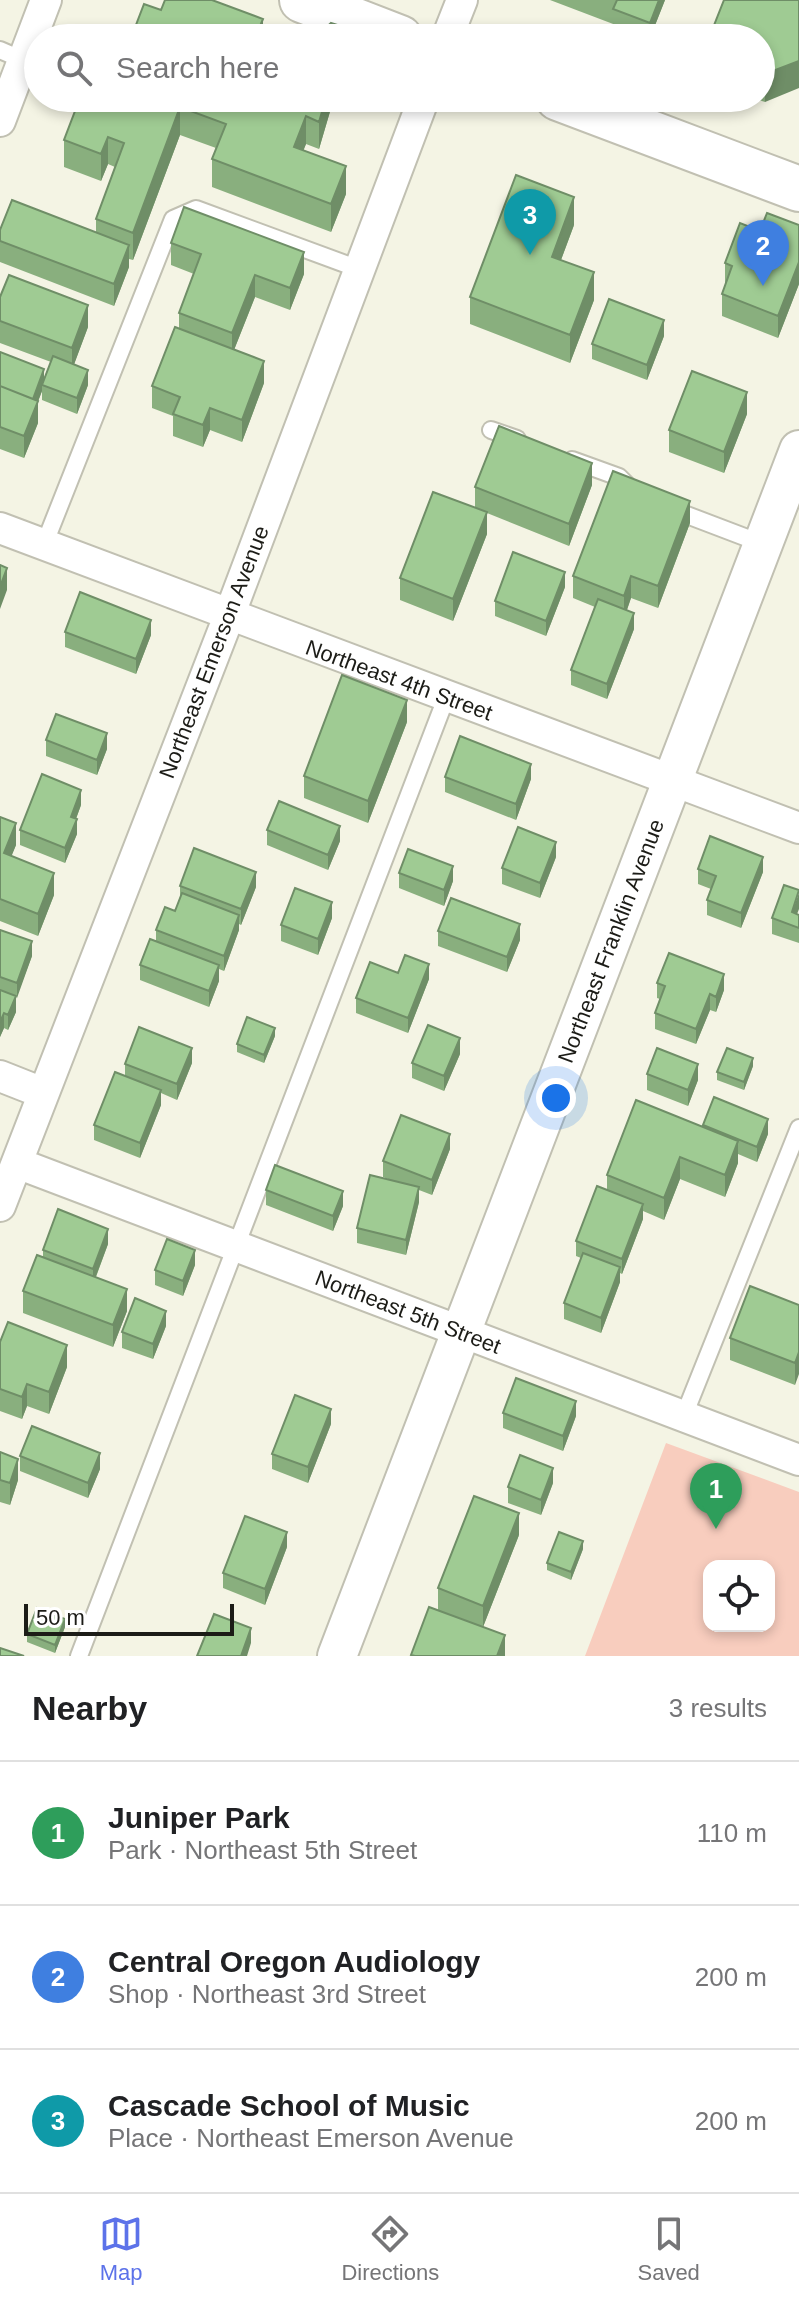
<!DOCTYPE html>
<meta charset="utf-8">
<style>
:root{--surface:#fff;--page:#f2f2f2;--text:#202124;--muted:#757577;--line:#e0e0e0;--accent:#5c72e9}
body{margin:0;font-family:Helvetica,sans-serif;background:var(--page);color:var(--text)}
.controls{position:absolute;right:24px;bottom:24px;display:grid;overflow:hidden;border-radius:16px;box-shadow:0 4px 12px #0003}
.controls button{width:72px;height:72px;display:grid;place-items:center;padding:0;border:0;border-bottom:2px solid var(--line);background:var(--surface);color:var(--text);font:40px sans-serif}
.scale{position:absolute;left:24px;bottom:20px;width:210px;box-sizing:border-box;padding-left:8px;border:4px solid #1c1c17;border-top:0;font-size:22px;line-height:28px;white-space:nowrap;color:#1c1c17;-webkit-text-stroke:6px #fff;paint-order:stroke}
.you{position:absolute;left:556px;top:1098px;width:28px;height:28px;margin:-20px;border:6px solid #fff;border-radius:50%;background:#1a73e8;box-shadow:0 0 0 12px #1a73e833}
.badge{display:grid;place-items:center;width:52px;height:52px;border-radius:50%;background:var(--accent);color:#fff;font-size:26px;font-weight:700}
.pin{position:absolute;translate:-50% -66px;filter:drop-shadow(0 2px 4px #0008)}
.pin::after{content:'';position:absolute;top:42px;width:28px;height:24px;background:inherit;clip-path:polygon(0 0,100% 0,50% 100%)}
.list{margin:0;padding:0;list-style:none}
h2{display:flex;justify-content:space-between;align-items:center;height:104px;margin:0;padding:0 32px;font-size:34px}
h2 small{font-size:26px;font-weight:400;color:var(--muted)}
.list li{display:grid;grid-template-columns:52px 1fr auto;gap:24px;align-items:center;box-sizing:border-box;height:144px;padding:0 32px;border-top:2px solid var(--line)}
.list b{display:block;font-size:30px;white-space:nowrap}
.list p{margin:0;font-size:26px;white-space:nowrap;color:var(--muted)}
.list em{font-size:26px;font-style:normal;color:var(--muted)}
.icon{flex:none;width:44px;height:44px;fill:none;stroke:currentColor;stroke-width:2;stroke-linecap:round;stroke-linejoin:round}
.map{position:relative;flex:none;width:799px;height:1656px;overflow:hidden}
.search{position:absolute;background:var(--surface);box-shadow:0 4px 12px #0003;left:24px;right:24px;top:24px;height:88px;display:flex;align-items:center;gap:20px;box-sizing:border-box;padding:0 28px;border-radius:44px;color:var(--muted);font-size:30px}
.sheet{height:536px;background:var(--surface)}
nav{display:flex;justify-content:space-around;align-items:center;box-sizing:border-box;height:112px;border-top:2px solid var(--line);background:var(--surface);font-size:22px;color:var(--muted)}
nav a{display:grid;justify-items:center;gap:4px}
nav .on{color:var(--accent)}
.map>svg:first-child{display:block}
</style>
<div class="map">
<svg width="799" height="1656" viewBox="0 0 799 1656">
<rect width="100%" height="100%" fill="#f4f4e4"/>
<path fill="#f8cdbe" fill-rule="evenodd" d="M 666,1443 L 799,1492 L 799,1656 L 585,1656 ZM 709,1566 L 769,1566 L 769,1626 L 709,1626 Z"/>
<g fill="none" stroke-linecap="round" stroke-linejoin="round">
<g stroke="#c1c0b2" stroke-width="20">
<path id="service" d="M 0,50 L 23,60
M 491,430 L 517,439
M 572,460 L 619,477 L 627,485
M 671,509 L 763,544
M 44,545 L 173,219 L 196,209 L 359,269
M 683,1418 L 799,1128
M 79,1656 L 446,698"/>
</g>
<g stroke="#c1c0b2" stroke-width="34">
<path id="minor" d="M 447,38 L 462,0
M 0,121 L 46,0
M 0,528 L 799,828
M 0,1076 L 43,1093
M 17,1163 L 799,1460
M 0,1206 L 229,616 L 424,98"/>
</g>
<g stroke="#c1c0b2" stroke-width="42">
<path id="tertiary" d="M 337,1656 L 799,450"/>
</g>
<g stroke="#c1c0b2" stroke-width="48">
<path id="primary" d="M 302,0 L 400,38
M 558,98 L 799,189"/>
</g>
<use href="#service" stroke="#fff" stroke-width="16"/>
<use href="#minor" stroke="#fff" stroke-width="30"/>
<use href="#tertiary" stroke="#fff" stroke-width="38"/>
<use href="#primary" stroke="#fff" stroke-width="44"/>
</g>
<path fill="#89af7e" d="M 550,0 L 665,0 L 650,38 Z
M 799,0 L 765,102 L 754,98 L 761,98 L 761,38 Z
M 80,98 L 334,98 L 319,149 L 306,144 L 303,150 L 346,194 L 331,232 L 212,187 L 212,159 L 216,148 L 180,135 L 133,260 L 129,259 L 129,267 L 114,306 L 0,262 L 0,230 L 96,232 L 96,219 L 115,167 L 108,164 L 101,181 L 64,167 L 64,140 Z
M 574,225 L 561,260 L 594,300 L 570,363 L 470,324 L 470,297 Z
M 799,225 L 799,284 L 778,338 L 722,316 L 722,294 L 725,285 L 725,263 L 760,231 Z
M 171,243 L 304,274 L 290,310 L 255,297 L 234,350 L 264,383 L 242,442 L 210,430 L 203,447 L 173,436 L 173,416 L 152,408 L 152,386 L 179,329 L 179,313 L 194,274 L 171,265 Z
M 0,297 L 88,327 L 74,364 L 88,385 L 77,414 L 42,400 L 42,391 L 38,401 L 38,423 L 24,458 L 0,449 L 0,352 L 44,378 L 51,362 L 0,343 Z
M 664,336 L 647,380 L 592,359 L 592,344 Z
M 747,414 L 724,473 L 669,452 L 669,430 Z
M 592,485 L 569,546 L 487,513 L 487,534 L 453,621 L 400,600 L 400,578 L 475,508 L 475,487 Z
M 690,523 L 658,608 L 631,598 L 627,610 L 634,629 L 607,699 L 571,685 L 571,670 L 595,607 L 573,598 L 573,576 Z
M 565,587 L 546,636 L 495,616 L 495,601 Z
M 65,632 L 151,635 L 136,674 L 65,647 Z
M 407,722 L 368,823 L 304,798 L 304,776 Z
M 46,740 L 107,749 L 97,775 L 46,756 Z
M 445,777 L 531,779 L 516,820 L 445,792 Z
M 81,805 L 76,819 L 77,834 L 65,863 L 20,845 L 20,830 Z
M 0,817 L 16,845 L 11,856 L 54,895 L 38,936 L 0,921 Z
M 267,830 L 340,841 L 328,870 L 267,845 Z
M 556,857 L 540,898 L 502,884 L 502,868 Z
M 698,869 L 763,872 L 741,928 L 707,915 L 707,900 L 711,889 L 698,884 Z
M 399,873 L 453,881 L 444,906 L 399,888 Z
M 180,886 L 256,887 L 241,925 L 239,924 L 239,930 L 224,971 L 219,969 L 219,981 L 209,1007 L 140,980 L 140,965 L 156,941 L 156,930 L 175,911 L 180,897 Z
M 797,914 L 799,915 L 799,943 L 772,934 L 772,918 Z
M 332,918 L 318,955 L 281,941 L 281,925 Z
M 0,930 L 32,956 L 16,998 L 16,1012 L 8,1030 L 4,1028 L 0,1037 Z
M 438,931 L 520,940 L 507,972 L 438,946 Z
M 398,973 L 429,979 L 408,1033 L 356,1013 L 356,998 Z
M 657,983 L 724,990 L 716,1012 L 710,1010 L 696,1044 L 655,1029 L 655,1013 L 660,999 L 657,998 Z
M 275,1036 L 264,1063 L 237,1052 L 237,1044 Z
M 460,1054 L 444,1091 L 412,1078 L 412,1063 Z
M 192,1063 L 177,1100 L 161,1093 L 161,1105 L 140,1158 L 94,1140 L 94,1125 L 125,1076 L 125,1064 Z
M 753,1066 L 744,1090 L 717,1080 L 717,1072 Z
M 647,1074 L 698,1080 L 688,1106 L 647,1090 Z
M 703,1125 L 768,1134 L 757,1162 L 738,1154 L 738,1163 L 725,1197 L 680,1179 L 664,1220 L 643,1211 L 643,1219 L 622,1274 L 620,1273 L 620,1282 L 601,1333 L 564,1319 L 564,1303 L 581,1258 L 576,1256 L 576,1241 L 607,1190 L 607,1175 L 703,1127 Z
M 450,1149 L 432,1195 L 419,1190 L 419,1202 L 406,1255 L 357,1243 L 357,1228 L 396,1182 L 383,1177 L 383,1161 Z
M 266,1190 L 343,1206 L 333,1231 L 266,1205 Z
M 108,1244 L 96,1277 L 127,1311 L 113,1347 L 23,1313 L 23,1291 L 43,1257 L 43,1250 Z
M 195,1265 L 183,1296 L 155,1285 L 155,1270 Z
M 799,1305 L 795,1385 L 730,1360 L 730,1338 Z
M 166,1326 L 153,1359 L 122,1348 L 122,1332 Z
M 0,1342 L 67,1367 L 49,1414 L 27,1406 L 22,1419 L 0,1411 Z
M 503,1413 L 576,1416 L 563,1451 L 503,1428 Z
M 331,1424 L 308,1483 L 272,1469 L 272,1454 Z
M 0,1452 L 18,1480 L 10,1505 L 0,1502 Z
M 20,1456 L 100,1469 L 88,1498 L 20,1471 Z
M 553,1483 L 541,1515 L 508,1503 L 508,1487 Z
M 519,1535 L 483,1627 L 505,1656 L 411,1656 L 438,1610 L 438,1588 Z
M 287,1547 L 265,1605 L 223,1588 L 223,1573 Z
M 583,1549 L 571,1580 L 547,1570 L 547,1563 Z
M 65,1627 L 55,1653 L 27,1642 L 27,1634 Z"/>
<path fill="#6f8e67" d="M 659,0 L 665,0 L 650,38 L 650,23 Z
M 263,19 L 263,38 L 255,38 Z
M 799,61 L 799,88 L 765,102 L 765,74 Z
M 326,98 L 334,98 L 319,149 L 319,122 Z
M 180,107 L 180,135 L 133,260 L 133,233 Z
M 306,116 L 306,144 L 294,175 L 294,147 Z
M 108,137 L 108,164 L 101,181 L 101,154 Z
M 346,166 L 346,194 L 331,232 L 331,204 Z
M 574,197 L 574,225 L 552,284 L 552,257 Z
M 129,245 L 129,267 L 114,306 L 114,284 Z
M 304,252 L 304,274 L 290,310 L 290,288 Z
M 799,262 L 799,284 L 778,338 L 778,316 Z
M 594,272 L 594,300 L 570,363 L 570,335 Z
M 255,275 L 255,297 L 232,355 L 232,333 Z
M 88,305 L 88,327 L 72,370 L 72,348 Z
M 664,320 L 664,336 L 647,380 L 647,365 Z
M 264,361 L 264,383 L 242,442 L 242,420 Z
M 44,369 L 44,385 L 42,385 L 42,391 L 33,415 L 33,399 Z
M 88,370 L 88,385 L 77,414 L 77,398 Z
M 747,392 L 747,414 L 724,473 L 724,452 Z
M 38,401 L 38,423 L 24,458 L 24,436 Z
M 210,408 L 210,430 L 203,447 L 203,425 Z
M 592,463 L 592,485 L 569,546 L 569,524 Z
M 690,501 L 690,523 L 658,608 L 658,586 Z
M 487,512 L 487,534 L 453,621 L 453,599 Z
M 7,568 L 7,590 L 0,609 L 0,587 Z
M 565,572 L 565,587 L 546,636 L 546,621 Z
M 631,576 L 631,598 L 624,618 L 624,596 Z
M 634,613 L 634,629 L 607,699 L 607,684 Z
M 151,620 L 151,635 L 136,674 L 136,659 Z
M 407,700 L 407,722 L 368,823 L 368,801 Z
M 107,733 L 107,749 L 97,775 L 97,760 Z
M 531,764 L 531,779 L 516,820 L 516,804 Z
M 81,790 L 81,805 L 71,832 L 71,817 Z
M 77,819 L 77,834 L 65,863 L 65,848 Z
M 16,823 L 16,845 L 4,875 L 4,853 Z
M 340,826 L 340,841 L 328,870 L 328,855 Z
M 556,842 L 556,857 L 540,898 L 540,883 Z
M 763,857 L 763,872 L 741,928 L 741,913 Z
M 453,866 L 453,881 L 444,906 L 444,890 Z
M 256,872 L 256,887 L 241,925 L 241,909 Z
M 54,873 L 54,895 L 38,936 L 38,914 Z
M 799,893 L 799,909 L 792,927 L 792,912 Z
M 332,902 L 332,918 L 318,955 L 318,939 Z
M 239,915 L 239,930 L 224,971 L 224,956 Z
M 520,924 L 520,940 L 507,972 L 507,957 Z
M 32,941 L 32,956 L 17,998 L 17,983 Z
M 429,964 L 429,979 L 408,1033 L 408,1018 Z
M 219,965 L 219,981 L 209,1007 L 209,991 Z
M 724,974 L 724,990 L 716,1012 L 716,997 Z
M 710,994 L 710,1010 L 696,1044 L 696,1029 Z
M 16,996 L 16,1012 L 8,1030 L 8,1015 Z
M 4,1013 L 4,1028 L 0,1037 L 0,1022 Z
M 275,1028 L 275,1036 L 264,1063 L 264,1055 Z
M 460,1038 L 460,1054 L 444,1091 L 444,1076 Z
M 192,1048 L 192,1063 L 177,1100 L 177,1084 Z
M 753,1058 L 753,1066 L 744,1090 L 744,1082 Z
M 698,1064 L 698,1080 L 688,1106 L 688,1090 Z
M 161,1090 L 161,1105 L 140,1158 L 140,1143 Z
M 768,1119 L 768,1134 L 757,1162 L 757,1147 Z
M 450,1134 L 450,1149 L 432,1195 L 432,1180 Z
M 738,1141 L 738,1163 L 725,1197 L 725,1175 Z
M 680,1157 L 680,1179 L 664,1220 L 664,1198 Z
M 419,1187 L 419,1202 L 406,1255 L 406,1240 Z
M 343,1191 L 343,1206 L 333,1231 L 333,1216 Z
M 643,1204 L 643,1219 L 622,1274 L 622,1259 Z
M 108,1229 L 108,1244 L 93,1284 L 93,1269 Z
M 195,1250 L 195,1265 L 183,1296 L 183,1281 Z
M 620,1267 L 620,1282 L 601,1333 L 601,1318 Z
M 127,1289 L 127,1311 L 113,1347 L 113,1325 Z
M 166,1311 L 166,1326 L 153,1359 L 153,1344 Z
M 67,1345 L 67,1367 L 49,1414 L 49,1392 Z
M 799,1352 L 799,1374 L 795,1385 L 795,1363 Z
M 27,1384 L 27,1406 L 22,1419 L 22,1397 Z
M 576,1401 L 576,1416 L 563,1451 L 563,1436 Z
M 331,1409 L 331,1424 L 308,1483 L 308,1467 Z
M 100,1453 L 100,1469 L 88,1498 L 88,1483 Z
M 18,1459 L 18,1480 L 10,1505 L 10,1483 Z
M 553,1468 L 553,1483 L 541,1515 L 541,1500 Z
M 519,1513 L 519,1535 L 483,1627 L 483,1606 Z
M 287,1532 L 287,1547 L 265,1605 L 265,1589 Z
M 583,1541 L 583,1549 L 571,1580 L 571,1572 Z
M 65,1619 L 65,1627 L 55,1653 L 55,1645 Z
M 251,1628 L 251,1643 L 247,1656 L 241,1656 Z
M 505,1635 L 505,1656 L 497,1656 Z"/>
<path fill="#9fcb93" stroke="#6f8e67" stroke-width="2" d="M 165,0 L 212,0 L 263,19 L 255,38 L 131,38 L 144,4 L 161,10 Z
M 617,0 L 659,0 L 650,23 L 613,9 Z
M 724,0 L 799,0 L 799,61 L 765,74 L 761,73 L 761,38 L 709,38 Z
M 331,23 L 347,28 L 344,38 L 315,38 Z
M 80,98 L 326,98 L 319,122 L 306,116 L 294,147 L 346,166 L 331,204 L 212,159 L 226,124 L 180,107 L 133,233 L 96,219 L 124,143 L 108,137 L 101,154 L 64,140 Z
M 516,175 L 574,197 L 552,257 L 594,272 L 570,335 L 470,297 Z
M 12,200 L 129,245 L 114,284 L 0,241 L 0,230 Z
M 184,207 L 304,252 L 290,288 L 255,275 L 232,333 L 179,313 L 201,254 L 171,243 Z
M 767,213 L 799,225 L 799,262 L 778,316 L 722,294 L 732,266 L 725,263 L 740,223 L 760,231 Z
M 9,275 L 88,305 L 72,348 L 0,321 L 0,297 Z
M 609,299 L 664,320 L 647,365 L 592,344 Z
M 175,327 L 264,361 L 242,420 L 210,408 L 203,425 L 173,414 L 180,397 L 152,386 Z
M 0,352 L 44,369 L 33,399 L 0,386 Z
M 53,356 L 88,370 L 77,398 L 42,385 Z
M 692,371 L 747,392 L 724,452 L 669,430 Z
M 0,386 L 38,401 L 24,436 L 0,427 Z
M 499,426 L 592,463 L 569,524 L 475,487 Z
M 613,471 L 690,501 L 658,586 L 631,576 L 624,596 L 573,576 Z
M 433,492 L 487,512 L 453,599 L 400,578 Z
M 513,552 L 565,572 L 546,621 L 495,601 Z
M 0,565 L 7,568 L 0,587 Z
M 80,592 L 151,620 L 136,659 L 65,632 Z
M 598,599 L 634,613 L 607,684 L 571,670 Z
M 342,675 L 407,700 L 368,801 L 304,776 Z
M 56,714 L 107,733 L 97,760 L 46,740 Z
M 460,736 L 531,764 L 516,804 L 445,777 Z
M 42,774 L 81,790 L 71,817 L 77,819 L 65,848 L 20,830 Z
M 279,801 L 340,826 L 328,855 L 267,830 Z
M 0,817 L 16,823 L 4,853 L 54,873 L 38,914 L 0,899 Z
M 518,827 L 556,842 L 540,883 L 502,868 Z
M 710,836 L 763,857 L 741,913 L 707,900 L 716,876 L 698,869 Z
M 194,848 L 256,872 L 241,909 L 180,886 Z
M 408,849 L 453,866 L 444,890 L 399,873 Z
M 784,885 L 799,890 L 792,912 L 799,915 L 799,928 L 772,918 Z
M 295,888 L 332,902 L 318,939 L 281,925 Z
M 182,893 L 239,915 L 224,956 L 156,930 L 165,907 L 175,911 Z
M 451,898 L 520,924 L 507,957 L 438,931 Z
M 0,930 L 32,941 L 17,983 L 0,977 Z
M 150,939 L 219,965 L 209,991 L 140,965 Z
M 669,953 L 724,974 L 716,997 L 710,994 L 696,1029 L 655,1013 L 665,986 L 657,983 Z
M 405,955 L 429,964 L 408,1018 L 356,998 L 370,962 L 398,973 Z
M 0,990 L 16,996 L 8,1015 L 4,1013 L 0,1022 Z
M 247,1017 L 275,1028 L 264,1055 L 237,1044 Z
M 428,1025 L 460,1038 L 444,1076 L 412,1063 Z
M 139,1027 L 192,1048 L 177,1084 L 125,1064 Z
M 657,1048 L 698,1064 L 688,1090 L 647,1074 Z
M 727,1048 L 753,1058 L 744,1082 L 717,1072 Z
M 115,1072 L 161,1090 L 140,1143 L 94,1125 Z
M 714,1097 L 768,1119 L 757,1147 L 703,1125 Z
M 636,1100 L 738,1141 L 725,1175 L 680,1157 L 664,1198 L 607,1175 Z
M 401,1115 L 450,1134 L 432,1180 L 383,1161 Z
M 275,1165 L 343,1191 L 333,1216 L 266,1190 Z
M 370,1175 L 419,1187 L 406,1240 L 357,1228 Z
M 597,1186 L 643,1204 L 622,1259 L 576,1241 Z
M 58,1209 L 108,1229 L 93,1269 L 43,1250 Z
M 167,1239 L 195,1250 L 183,1281 L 155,1270 Z
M 583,1253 L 620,1267 L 601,1318 L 564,1303 Z
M 37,1255 L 127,1289 L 113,1325 L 23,1291 Z
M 750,1286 L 799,1305 L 799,1352 L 795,1363 L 730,1338 Z
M 135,1298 L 166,1311 L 153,1344 L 122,1332 Z
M 8,1322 L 67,1345 L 49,1392 L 27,1384 L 22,1397 L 0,1389 L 0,1342 Z
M 516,1378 L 576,1401 L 563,1436 L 503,1413 Z
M 295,1395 L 331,1409 L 308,1467 L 272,1454 Z
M 32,1426 L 100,1453 L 88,1483 L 20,1456 Z
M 0,1452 L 18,1459 L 10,1483 L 0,1480 Z
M 520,1455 L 553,1468 L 541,1500 L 508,1487 Z
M 474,1496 L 519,1513 L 483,1606 L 438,1588 Z
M 245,1516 L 287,1532 L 265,1589 L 223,1573 Z
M 559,1532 L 583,1541 L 571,1572 L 547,1563 Z
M 429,1607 L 505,1635 L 497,1656 L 415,1656 L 411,1655 Z
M 37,1608 L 65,1619 L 55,1645 L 27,1634 Z
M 214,1614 L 251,1628 L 241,1656 L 197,1656 Z
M 0,1648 L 24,1656 L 0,1656 Z"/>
<g text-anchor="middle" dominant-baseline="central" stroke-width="8" stroke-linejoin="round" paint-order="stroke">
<g font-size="22" fill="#1c1c17" stroke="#fff">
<text transform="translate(214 652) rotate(-69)">Northeast Emerson Avenue</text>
<text transform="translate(399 680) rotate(20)">Northeast 4th Street</text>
<text transform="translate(611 941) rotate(-69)">Northeast Franklin Avenue</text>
<text transform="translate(408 1312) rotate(21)">Northeast 5th Street</text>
</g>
</g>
</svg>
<div class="controls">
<button><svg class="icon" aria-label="locate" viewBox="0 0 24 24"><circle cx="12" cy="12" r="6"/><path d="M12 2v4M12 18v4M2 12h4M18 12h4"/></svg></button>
</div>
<div class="scale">50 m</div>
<div class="you"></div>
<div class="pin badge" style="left:716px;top:1529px;background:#2e9e5b">1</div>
<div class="pin badge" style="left:763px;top:286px;background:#3f7fe0">2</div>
<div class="pin badge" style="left:530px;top:255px;background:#0f9aa8">3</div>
<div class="search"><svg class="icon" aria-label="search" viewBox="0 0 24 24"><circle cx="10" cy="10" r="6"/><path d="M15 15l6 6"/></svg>Search here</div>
</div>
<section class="sheet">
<h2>Nearby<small>3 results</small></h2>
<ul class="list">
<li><span class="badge" style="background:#2e9e5b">1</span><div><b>Juniper Park</b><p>Park · Northeast 5th Street</p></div><em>110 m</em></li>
<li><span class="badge" style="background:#3f7fe0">2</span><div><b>Central Oregon Audiology</b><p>Shop · Northeast 3rd Street</p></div><em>200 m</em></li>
<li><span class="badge" style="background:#0f9aa8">3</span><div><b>Cascade School of Music</b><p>Place · Northeast Emerson Avenue</p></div><em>200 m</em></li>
</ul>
</section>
<nav>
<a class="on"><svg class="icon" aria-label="map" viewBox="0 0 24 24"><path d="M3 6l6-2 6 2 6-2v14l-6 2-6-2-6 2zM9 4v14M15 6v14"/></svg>Map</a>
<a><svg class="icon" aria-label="directions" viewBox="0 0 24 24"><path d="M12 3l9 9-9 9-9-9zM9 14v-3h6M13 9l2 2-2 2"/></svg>Directions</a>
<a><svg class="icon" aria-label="saved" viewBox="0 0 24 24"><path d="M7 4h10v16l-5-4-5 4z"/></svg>Saved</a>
</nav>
